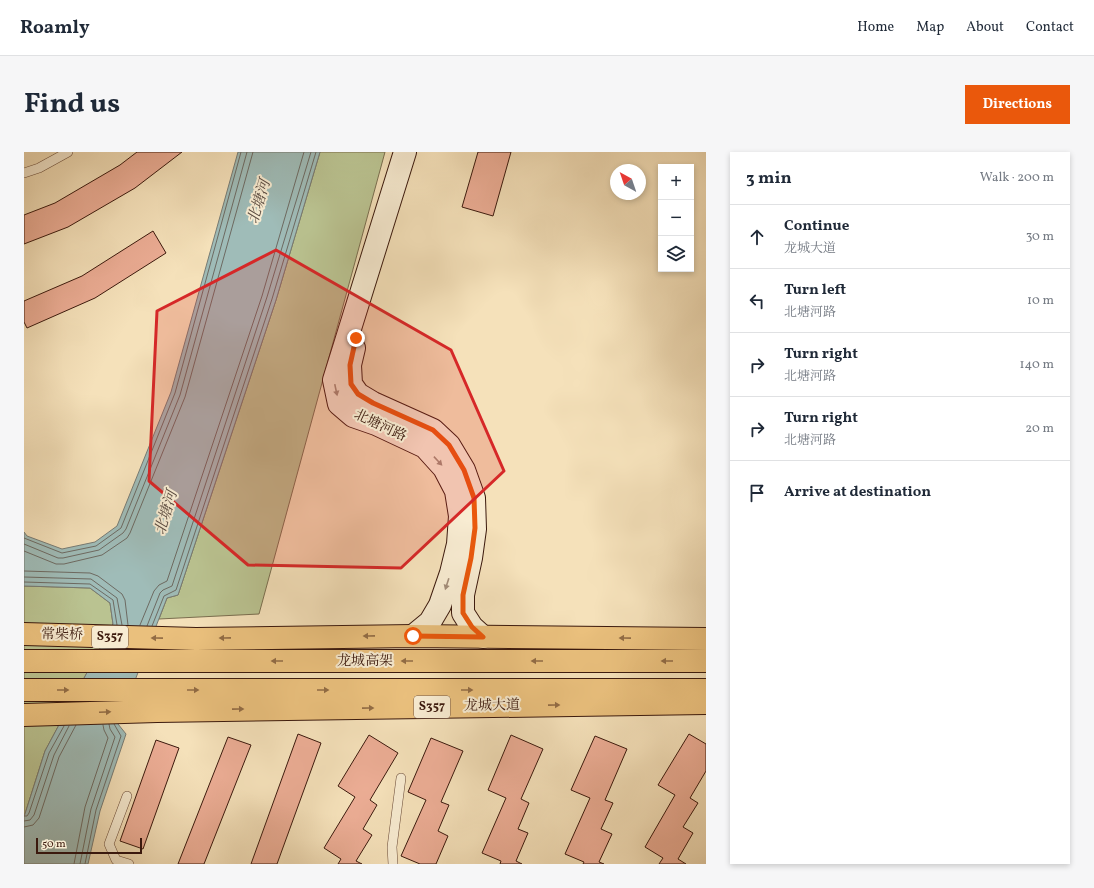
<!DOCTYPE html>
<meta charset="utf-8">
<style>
:root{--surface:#fff;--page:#f6f6f7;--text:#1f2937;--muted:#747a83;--line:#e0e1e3;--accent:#ea580c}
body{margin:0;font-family:Vollkorn,"Noto Serif SC",serif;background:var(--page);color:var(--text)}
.controls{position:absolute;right:12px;top:12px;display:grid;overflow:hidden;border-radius:0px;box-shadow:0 2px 6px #0003}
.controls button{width:36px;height:36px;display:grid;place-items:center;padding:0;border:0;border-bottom:1px solid var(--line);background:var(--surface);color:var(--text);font:20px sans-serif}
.compass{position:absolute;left:586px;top:12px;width:36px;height:36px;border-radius:50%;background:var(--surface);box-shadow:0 2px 6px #0003;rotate:320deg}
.scale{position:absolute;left:12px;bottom:10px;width:106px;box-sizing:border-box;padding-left:4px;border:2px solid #3b190d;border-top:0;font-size:11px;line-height:14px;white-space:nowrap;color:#3b190d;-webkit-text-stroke:3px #f8ecd2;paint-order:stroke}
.stop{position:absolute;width:12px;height:12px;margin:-9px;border:3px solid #ea580c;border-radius:50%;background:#fff}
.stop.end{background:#ea580c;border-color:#fff;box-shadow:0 1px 4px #0008}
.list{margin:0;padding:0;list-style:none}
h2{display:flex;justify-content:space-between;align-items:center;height:52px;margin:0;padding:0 16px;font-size:17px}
h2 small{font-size:13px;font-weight:400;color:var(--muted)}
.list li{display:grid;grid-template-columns:26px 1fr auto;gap:12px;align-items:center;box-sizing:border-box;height:64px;padding:0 16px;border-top:1px solid var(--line)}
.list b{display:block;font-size:15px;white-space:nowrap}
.list p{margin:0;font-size:13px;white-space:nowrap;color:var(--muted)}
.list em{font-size:13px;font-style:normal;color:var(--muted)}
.icon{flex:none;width:22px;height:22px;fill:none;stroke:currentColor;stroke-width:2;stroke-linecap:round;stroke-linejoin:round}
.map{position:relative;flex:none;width:682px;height:712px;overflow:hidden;border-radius:0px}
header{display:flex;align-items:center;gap:24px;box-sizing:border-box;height:56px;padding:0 20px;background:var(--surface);border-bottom:1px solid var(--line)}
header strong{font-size:19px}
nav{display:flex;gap:22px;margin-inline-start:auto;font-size:14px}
.intro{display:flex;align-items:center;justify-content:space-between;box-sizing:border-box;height:96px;padding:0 24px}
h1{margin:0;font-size:28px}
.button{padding:10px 18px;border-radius:0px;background:var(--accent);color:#fff;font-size:14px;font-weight:700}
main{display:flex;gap:24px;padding:0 24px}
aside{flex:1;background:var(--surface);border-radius:0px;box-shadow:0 2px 6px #0003}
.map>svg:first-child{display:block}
</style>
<header>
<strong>Roamly</strong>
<nav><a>Home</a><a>Map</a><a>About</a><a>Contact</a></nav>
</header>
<div class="intro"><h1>Find us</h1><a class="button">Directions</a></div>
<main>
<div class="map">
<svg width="682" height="712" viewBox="0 0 682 712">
<rect width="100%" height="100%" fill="#f5e1ba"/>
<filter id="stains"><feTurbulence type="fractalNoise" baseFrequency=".005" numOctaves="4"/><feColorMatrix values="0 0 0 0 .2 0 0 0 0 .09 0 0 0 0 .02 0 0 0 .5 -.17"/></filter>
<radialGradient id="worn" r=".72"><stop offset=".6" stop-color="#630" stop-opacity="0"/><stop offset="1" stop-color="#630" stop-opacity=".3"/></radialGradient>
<path fill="#bac391" stroke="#7a6e4f" d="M 296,0 L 361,0 L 235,462 L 135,467 L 143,446 L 154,443 L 252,148 Z
M 0,434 L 66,436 L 86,451 L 89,472 L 21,599 L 0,665 Z"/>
<path fill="#9fbcb8" stroke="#777b74" d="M 214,0 L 296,0 L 252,148 L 154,443 L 143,446 L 94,572 L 102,582 L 76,659 L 64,712 L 0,712 L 0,665 L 21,599 L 89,472 L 86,451 L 66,436 L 0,434 L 0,380 L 3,384 L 38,397 L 71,390 L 93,374 L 147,240 Z"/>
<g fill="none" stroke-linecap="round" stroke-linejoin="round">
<path stroke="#6d6a62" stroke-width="1" d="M 0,386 L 38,401 L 72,394 L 97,376 L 151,241 L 217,0
M 0,392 L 34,406 L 39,406 L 75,398 L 99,381 L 102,377 L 156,243 L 223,0
M 0,399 L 32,412 L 40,412 L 78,403 L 103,386 L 106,381 L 161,245 L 229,0
M 0,419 L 66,421 L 74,424 L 98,442 L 101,448 L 104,473
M 0,425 L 67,427 L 93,446 L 98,473
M 0,430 L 66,432 L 89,448 L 93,473
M 116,473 L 130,439 L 135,433 L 143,429 L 238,144 L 280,0
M 123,474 L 136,441 L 139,438 L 148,434 L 243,145 L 287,0
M 128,474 L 140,444 L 152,438 L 248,147 L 292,0
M 0,664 L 3,664 L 5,661 L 25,601 L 40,574
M 0,669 L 6,668 L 10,663 L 30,603 L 45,574
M 0,675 L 9,673 L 15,666 L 35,605 L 52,573
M 50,712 L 61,655 L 84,586 L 80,578 L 79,573
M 56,712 L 67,657 L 91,585 L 86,577 L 85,572
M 61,712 L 72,658 L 97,584 L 90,572"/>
</g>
<path fill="#ecad95" stroke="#3b190d" d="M 113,0 L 158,0 L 111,36 L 44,75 L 0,92 L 0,63 L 31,51 L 96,13 Z
M 454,0 L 487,0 L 469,64 L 438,55 Z
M 129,79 L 142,101 L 71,146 L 3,176 L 0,170 L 0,149 L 58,124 Z
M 274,582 L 297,591 L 253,712 L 227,712 Z
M 665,582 L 682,592 L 682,619 L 666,646 L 674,651 L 659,675 L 669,681 L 654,707 L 662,712 L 635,712 L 639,706 L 621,695 L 651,643 L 634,633 Z
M 345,583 L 374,601 L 346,648 L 353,653 L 339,677 L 348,683 L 332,709 L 338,712 L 314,712 L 317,707 L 300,696 L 331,645 L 314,634 Z
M 487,583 L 519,597 L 497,647 L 505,651 L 494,677 L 504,681 L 492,709 L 498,712 L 476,712 L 477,709 L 458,701 L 482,646 L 464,638 Z
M 571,584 L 603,597 L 581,648 L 589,651 L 577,677 L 588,682 L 575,710 L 580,712 L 559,712 L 560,710 L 541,702 L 566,646 L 547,638 Z
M 204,585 L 227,593 L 180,712 L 154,712 Z
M 407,586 L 439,599 L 417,650 L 425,653 L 414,679 L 424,684 L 412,712 L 396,712 L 377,704 L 402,648 L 384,640 Z
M 132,588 L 155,596 L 119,697 L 96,689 Z"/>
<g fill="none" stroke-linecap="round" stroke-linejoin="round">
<g stroke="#6a4b38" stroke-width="10">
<path id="service" d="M 0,21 L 15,16 L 44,0
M 103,644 L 85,692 L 92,708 L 105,712
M 369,712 L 368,695 L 377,626"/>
</g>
<g stroke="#3b190d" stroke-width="24">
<path id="secondary" d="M 381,0 L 310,228 L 315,252 L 329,264 L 352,272 L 401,295 L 420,316 L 432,339 L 436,364 L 434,392 L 427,421 L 416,453 L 406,470 L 389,484
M 330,196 L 326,213 L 327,232 L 334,242 L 349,251 L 409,278 L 425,293 L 440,318 L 450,346 L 451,377 L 447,406 L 439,443 L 439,461 L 448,475 L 459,485"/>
</g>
<g stroke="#3b190d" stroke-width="24">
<path id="primary" d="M 0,482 L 172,487 L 389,484 L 682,487
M 0,563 L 133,559 L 682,551"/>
</g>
<g stroke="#3b190d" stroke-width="24">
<path id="trunk" d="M 0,509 L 682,509
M 0,538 L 682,538"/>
</g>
<use href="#service" stroke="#f8ecd2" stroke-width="9"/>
<use href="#secondary" stroke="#f8ecd2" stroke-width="22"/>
<use href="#primary" stroke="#eac07d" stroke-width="22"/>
<use href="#trunk" stroke="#eac07d" stroke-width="22"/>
</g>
<defs><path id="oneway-solid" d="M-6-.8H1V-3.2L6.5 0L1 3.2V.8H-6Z"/></defs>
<g fill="#a38d79">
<use href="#oneway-solid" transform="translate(312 238) rotate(78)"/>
<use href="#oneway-solid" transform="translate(414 309) rotate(47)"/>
<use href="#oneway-solid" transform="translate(423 432) rotate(108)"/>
</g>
<g fill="#926c45">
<use href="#oneway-solid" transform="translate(345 484) rotate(179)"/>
<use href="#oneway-solid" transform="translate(133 486) rotate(-179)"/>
<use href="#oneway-solid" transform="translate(201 486) rotate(179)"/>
<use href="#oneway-solid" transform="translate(601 486) rotate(-179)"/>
<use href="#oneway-solid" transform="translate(253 509) rotate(180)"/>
<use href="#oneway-solid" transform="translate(383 509) rotate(180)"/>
<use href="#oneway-solid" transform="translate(513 509) rotate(180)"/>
<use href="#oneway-solid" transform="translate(643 509) rotate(180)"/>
<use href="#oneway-solid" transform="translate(39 538)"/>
<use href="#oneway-solid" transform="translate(169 538)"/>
<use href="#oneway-solid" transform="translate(299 538)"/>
<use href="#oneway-solid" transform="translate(443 538)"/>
<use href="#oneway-solid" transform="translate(530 553) rotate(-1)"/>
<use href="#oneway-solid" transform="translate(344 556) rotate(-1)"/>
<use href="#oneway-solid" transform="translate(214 557) rotate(-1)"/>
<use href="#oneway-solid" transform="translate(81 560) rotate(-2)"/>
</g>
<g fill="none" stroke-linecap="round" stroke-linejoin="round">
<path stroke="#ea580c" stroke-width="5" d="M 332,186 L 326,213 L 327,232 L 334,242 L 349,251 L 409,278 L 425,293 L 440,318 L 450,346 L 451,376 L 447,406 L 439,443 L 439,461 L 448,475 L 459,485 L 389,484"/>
</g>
<path fill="#d62828" fill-opacity="0.2" stroke="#d62828" stroke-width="3" stroke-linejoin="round" d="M 252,98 L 427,198 L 480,319 L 377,416 L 224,413 L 125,329 L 133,159 Z"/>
<g text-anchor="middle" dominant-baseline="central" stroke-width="4" stroke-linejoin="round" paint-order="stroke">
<g fill="#f8ecd2" stroke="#745848" stroke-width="1">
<rect x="68" y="474" width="36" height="22" rx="3"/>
<rect x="390" y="544" width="36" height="22" rx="3"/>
</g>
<g font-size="13" font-weight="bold" fill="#3b190d">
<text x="86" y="485">S357</text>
<text x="408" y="555">S357</text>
</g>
<g font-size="14" fill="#3b190d" stroke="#f8ecd2">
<text transform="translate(356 274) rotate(25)">北塘河路</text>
<text transform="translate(38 483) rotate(1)">常柴桥</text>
<text x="341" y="509">龙城高架</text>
<text transform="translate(468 554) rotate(-1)">龙城大道</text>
</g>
<g font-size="15" font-style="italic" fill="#594a40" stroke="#f8ecd2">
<text transform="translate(236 50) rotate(-73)">北塘河</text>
<text transform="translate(143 361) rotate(-73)">北塘河</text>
</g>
</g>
<rect width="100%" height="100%" filter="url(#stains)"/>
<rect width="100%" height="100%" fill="url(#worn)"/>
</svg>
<div class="controls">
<button>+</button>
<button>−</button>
<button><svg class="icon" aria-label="layers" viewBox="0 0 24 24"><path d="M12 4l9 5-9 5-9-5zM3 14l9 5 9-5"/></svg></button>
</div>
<svg class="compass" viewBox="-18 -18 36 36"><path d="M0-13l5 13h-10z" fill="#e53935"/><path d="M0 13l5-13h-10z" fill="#747a83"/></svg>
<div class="scale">50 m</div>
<div class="stop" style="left:389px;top:484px"></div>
<div class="stop end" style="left:332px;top:186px"></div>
</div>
<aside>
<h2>3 min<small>Walk · 200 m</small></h2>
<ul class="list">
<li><svg class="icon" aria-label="ahead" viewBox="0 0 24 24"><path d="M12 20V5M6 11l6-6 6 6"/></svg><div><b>Continue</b><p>龙城大道</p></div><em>30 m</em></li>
<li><svg class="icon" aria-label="left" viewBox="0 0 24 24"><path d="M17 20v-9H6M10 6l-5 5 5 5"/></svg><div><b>Turn left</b><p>北塘河路</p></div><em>10 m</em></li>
<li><svg class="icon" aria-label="right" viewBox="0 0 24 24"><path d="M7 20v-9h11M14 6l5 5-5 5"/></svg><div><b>Turn right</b><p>北塘河路</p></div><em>140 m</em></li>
<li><svg class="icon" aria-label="right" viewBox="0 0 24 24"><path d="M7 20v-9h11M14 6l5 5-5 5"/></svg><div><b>Turn right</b><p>北塘河路</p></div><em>20 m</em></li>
<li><svg class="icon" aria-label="arrive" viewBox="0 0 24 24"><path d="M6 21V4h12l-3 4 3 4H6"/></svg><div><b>Arrive at destination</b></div></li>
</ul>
</aside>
</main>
